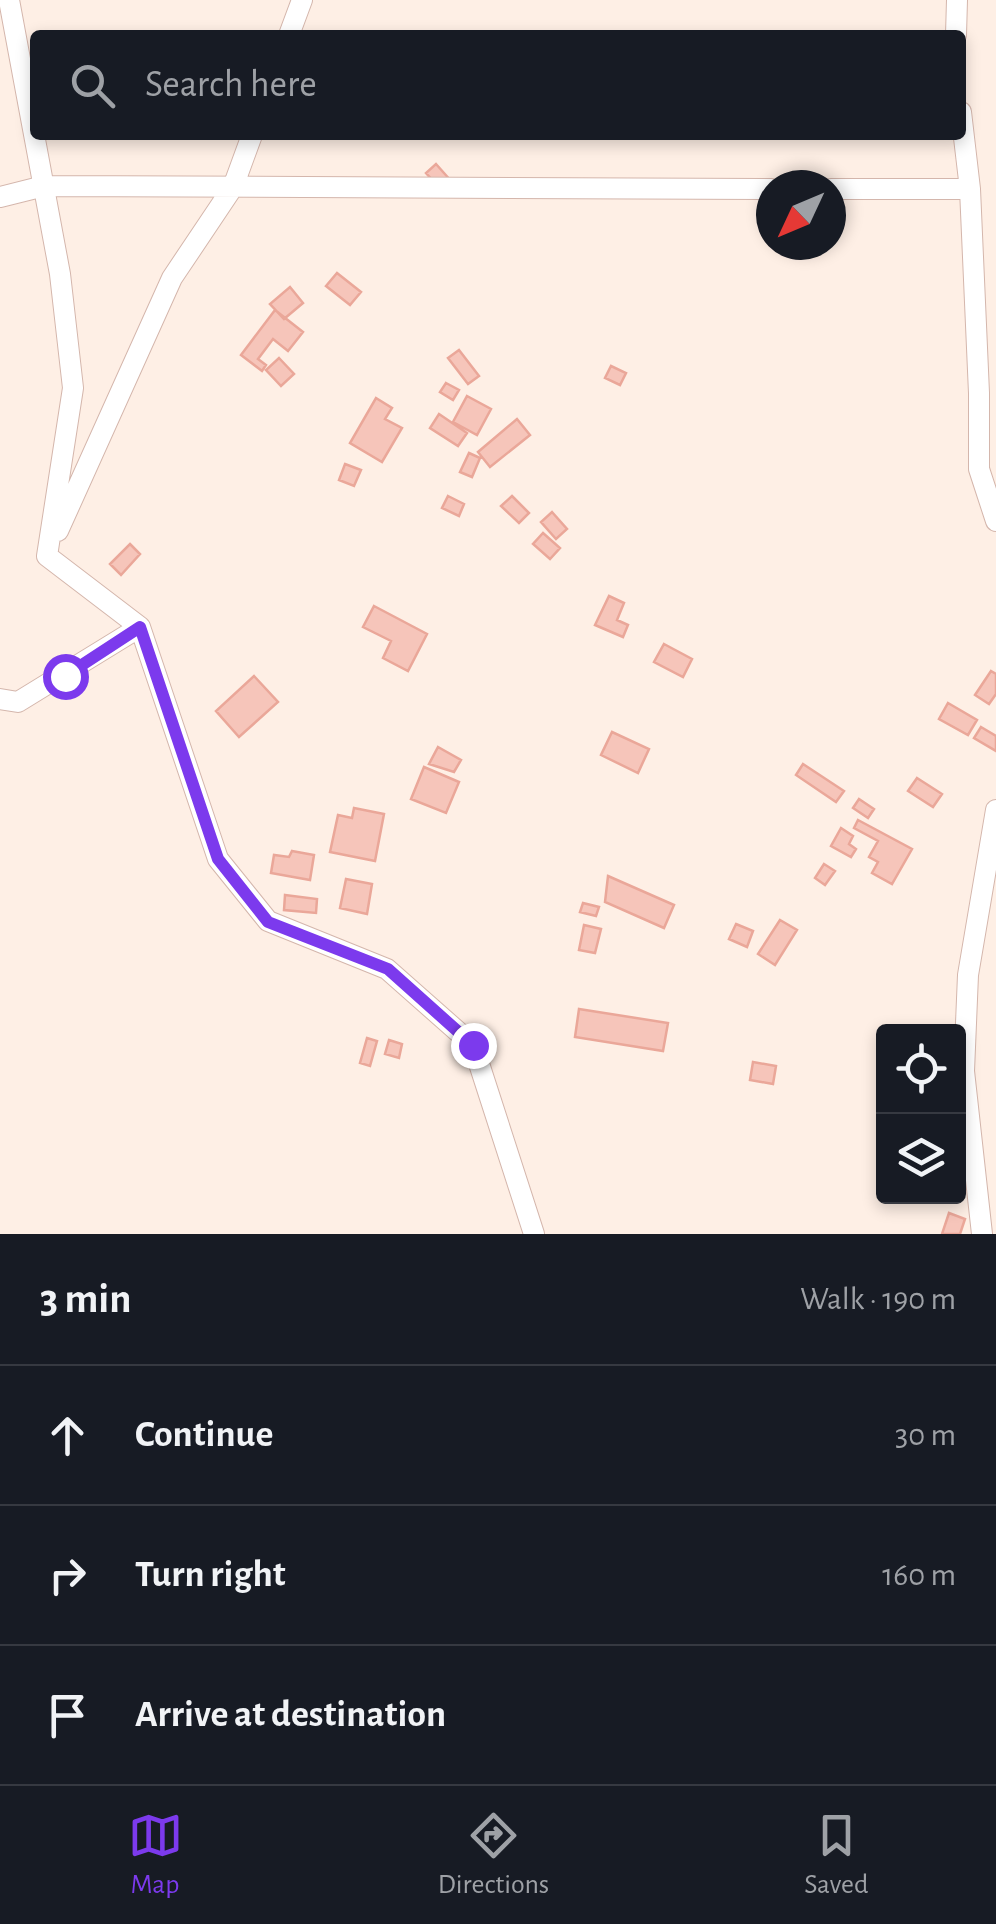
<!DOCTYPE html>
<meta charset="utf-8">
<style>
:root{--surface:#171b24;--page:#242831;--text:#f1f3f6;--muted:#9ea1a6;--line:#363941;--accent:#7c3aed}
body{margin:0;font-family:"Alegreya Sans",sans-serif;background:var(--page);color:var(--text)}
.controls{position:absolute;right:30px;bottom:30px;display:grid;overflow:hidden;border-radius:10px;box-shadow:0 5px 15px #0003}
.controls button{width:90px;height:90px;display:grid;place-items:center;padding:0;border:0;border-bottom:2px solid var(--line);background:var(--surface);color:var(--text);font:50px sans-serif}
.compass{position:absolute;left:756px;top:170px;width:90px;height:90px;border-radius:50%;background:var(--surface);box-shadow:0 5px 15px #0003;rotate:226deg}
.stop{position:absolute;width:30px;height:30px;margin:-22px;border:8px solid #7c3aed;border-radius:50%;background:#fff}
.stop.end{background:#7c3aed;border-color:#fff;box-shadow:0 2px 10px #0008}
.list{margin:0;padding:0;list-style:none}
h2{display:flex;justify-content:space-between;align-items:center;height:130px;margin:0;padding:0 40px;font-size:42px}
h2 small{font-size:32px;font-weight:400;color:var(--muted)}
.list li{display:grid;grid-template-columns:65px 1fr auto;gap:30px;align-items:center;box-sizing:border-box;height:140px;padding:0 40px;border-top:2px solid var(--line)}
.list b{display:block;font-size:38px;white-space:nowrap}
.list em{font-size:32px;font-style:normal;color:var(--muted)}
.icon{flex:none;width:55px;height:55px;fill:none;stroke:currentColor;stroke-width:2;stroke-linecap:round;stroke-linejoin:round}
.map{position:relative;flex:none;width:996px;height:1234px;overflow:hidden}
.search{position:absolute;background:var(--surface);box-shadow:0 5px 15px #0003;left:30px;right:30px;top:30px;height:110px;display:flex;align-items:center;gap:25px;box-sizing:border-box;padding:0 35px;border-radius:10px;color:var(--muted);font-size:38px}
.sheet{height:550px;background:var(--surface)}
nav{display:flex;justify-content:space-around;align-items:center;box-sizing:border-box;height:140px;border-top:2px solid var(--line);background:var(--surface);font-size:28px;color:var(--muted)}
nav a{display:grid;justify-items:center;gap:5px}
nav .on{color:var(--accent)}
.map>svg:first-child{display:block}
</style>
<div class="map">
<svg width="996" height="1234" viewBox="0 0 996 1234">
<rect width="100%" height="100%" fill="#feefe5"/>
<path fill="#f6c5ba" stroke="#eaa799" stroke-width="2.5" d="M 436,164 L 452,182 L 438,186 L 426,173 Z
M 337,273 L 361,292 L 350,305 L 326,286 Z
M 290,287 L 303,303 L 284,319 L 270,304 Z
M 275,310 L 303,332 L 288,351 L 273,339 L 258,359 L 266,365 L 262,371 L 241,355 Z
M 459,350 L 479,376 L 468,384 L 448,358 Z
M 279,358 L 294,374 L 281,386 L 266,370 Z
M 611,366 L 626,373 L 620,385 L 605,378 Z
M 446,383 L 459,390 L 453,400 L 440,392 Z
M 467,396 L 491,409 L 477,435 L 453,422 Z
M 376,398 L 392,408 L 385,419 L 402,428 L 382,462 L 350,443 Z
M 439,414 L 467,433 L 458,446 L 430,428 Z
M 517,419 L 530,435 L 490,467 L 478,452 Z
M 469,453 L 480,458 L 472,477 L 460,472 Z
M 345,464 L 361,470 L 354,486 L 339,480 Z
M 448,496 L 464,504 L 459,516 L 442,508 Z
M 512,496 L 529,513 L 519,523 L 501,506 Z
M 552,512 L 567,529 L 556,539 L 541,522 Z
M 543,533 L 560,548 L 550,559 L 533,544 Z
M 130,544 L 140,554 L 121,575 L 110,564 Z
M 609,596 L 624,603 L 617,620 L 628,625 L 623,637 L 595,625 Z
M 374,606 L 427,634 L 408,671 L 383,658 L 391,641 L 363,627 Z
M 664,644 L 692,659 L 683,677 L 654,662 Z
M 991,671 L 996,674 L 996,694 L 989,704 L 975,695 Z
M 254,676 L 278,702 L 239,737 L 216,711 Z
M 948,703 L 977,720 L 968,735 L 939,719 Z
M 981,727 L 996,736 L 996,751 L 974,738 Z
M 612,732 L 649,749 L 638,773 L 601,755 Z
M 438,747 L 461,760 L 454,772 L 429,764 Z
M 803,764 L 844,791 L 836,802 L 796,775 Z
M 424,767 L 459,782 L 446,813 L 411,799 Z
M 917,778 L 942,794 L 933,807 L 908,791 Z
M 859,799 L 874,809 L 868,818 L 853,808 Z
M 354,808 L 384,814 L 375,861 L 330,852 L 338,815 L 352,818 Z
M 858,820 L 912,849 L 892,884 L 872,873 L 878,862 L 869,857 L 878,841 L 854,828 Z
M 841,828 L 853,836 L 849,844 L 856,849 L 851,857 L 831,846 Z
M 292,851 L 314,855 L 310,880 L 271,873 L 274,855 L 289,857 Z
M 824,864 L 835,871 L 825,885 L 815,878 Z
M 608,876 L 674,905 L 664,928 L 605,902 Z
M 346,879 L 372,884 L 367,914 L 340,908 Z
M 285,895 L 317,899 L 316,913 L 284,910 Z
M 583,903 L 599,907 L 596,916 L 580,912 Z
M 780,920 L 797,930 L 775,965 L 758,954 Z
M 736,924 L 753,931 L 747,947 L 729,939 Z
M 584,925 L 601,929 L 595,953 L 579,950 Z
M 579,1009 L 668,1023 L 663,1051 L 575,1037 Z
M 367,1038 L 377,1041 L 370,1066 L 360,1063 Z
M 389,1040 L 402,1044 L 399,1058 L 385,1054 Z
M 753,1062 L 776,1066 L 773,1084 L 750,1080 Z
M 949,1213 L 965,1219 L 960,1234 L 942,1234 Z"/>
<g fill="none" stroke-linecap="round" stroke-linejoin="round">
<g stroke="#d4b6ac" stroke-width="22">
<path id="street" d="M 9,0 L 60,274 L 73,388 L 47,556 L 140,627
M 289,35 L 302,0
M 956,35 L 957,0
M 961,112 L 970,189 L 979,393 L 979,469 L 996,521
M 831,189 L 970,189
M 0,197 L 44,186 L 771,189
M 58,531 L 172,278 L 233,187 L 252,135
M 0,699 L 18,702 L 140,627 L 218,859 L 268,921 L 387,969 L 473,1045 L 534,1234
M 982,1234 L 964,1071 L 968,975 L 996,810"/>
</g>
<use href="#street" stroke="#fff" stroke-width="20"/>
</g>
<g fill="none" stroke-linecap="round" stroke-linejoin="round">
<path stroke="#7c3aed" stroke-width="12" d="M 65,676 L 140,627 L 218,859 L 268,922 L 388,969 L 473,1045"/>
</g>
</svg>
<div class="controls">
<button><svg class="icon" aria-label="locate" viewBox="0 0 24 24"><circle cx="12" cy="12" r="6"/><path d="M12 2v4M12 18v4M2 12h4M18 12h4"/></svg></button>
<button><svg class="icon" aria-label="layers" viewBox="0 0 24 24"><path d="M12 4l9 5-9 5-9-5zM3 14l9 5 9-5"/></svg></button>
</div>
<svg class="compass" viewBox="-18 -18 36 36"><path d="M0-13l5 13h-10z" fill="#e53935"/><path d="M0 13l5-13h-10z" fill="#9ea1a6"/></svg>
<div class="stop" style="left:65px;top:676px"></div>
<div class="stop end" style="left:473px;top:1045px"></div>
<div class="search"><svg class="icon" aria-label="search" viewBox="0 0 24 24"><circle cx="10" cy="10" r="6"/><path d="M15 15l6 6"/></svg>Search here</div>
</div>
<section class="sheet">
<h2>3 min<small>Walk · 190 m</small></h2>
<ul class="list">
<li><svg class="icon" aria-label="ahead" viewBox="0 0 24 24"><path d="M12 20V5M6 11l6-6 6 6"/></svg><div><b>Continue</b></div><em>30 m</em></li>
<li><svg class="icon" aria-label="right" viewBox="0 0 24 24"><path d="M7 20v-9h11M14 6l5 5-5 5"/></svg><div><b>Turn right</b></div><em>160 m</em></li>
<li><svg class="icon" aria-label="arrive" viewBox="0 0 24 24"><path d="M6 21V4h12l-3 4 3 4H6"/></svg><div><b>Arrive at destination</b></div></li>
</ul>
</section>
<nav>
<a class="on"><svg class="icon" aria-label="map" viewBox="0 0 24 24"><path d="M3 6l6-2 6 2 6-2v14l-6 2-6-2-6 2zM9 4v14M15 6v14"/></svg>Map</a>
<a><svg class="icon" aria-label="directions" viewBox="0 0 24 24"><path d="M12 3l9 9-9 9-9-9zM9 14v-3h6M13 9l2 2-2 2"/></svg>Directions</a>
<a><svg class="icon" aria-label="saved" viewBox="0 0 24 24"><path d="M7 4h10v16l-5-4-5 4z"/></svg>Saved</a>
</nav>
